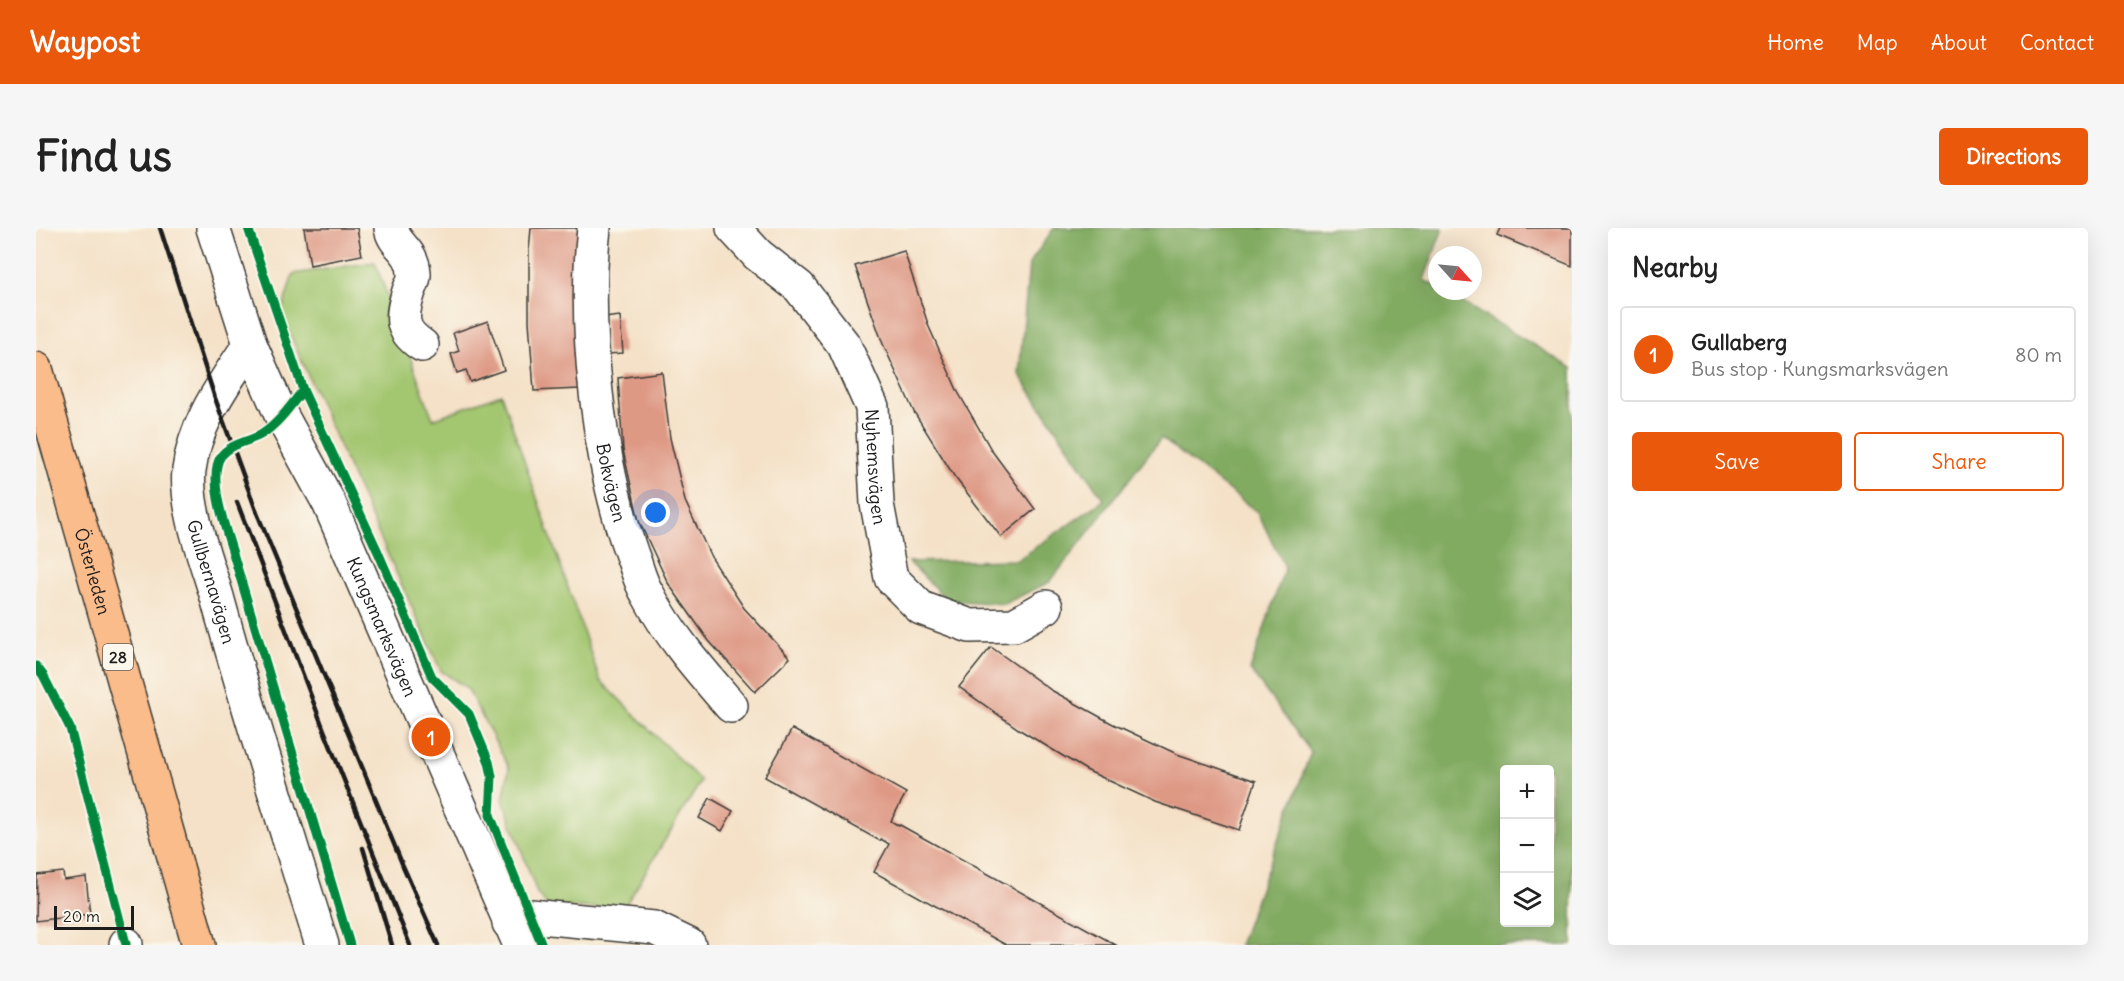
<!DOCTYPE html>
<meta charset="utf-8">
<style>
:root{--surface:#fff;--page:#f6f6f6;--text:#222;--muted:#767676;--line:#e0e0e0;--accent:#ea580c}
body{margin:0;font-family:Delius,sans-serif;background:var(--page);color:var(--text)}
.controls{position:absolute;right:18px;bottom:18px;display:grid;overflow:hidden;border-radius:6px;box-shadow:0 6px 24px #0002}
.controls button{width:54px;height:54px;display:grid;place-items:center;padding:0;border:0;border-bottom:2px solid var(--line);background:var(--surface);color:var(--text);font:30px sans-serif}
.compass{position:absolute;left:1392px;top:18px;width:54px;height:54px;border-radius:50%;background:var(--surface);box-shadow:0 6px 24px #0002;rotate:117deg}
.scale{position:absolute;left:18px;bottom:15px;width:80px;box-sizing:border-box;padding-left:6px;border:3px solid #1c1c1c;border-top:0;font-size:16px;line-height:21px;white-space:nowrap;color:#1c1c1c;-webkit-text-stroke:4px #fbf7ec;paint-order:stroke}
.you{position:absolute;left:620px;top:285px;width:21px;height:21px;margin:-15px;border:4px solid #fff;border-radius:50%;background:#1a73e8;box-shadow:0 0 0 9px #1a73e833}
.badge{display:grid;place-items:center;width:39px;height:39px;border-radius:50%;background:var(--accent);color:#fff;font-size:20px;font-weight:700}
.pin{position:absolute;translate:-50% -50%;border:3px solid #fff;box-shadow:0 2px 6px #0006}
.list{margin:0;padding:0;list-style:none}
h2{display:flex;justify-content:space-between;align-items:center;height:78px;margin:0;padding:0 24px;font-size:26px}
h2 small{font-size:20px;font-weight:400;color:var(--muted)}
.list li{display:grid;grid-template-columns:39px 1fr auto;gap:18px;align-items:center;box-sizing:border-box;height:96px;margin:0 12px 12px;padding:0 12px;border:2px solid var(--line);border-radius:6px}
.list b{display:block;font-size:22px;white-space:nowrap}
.list p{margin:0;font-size:20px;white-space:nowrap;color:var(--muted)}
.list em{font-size:20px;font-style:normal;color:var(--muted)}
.actions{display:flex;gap:12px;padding:18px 24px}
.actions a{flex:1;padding:14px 0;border:2px solid var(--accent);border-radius:6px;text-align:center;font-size:21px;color:var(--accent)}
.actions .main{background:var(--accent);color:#fff}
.icon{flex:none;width:33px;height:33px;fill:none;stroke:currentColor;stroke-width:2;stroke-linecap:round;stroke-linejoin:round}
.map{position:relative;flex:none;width:1536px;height:717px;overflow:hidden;border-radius:6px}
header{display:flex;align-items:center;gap:36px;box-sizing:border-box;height:84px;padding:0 30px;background:var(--accent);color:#fff}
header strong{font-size:28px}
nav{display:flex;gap:33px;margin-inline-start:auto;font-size:21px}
.intro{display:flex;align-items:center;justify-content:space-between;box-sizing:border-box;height:144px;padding:0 36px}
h1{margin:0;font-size:42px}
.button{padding:15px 27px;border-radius:6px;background:var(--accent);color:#fff;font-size:21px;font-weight:700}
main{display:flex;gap:36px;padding:0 36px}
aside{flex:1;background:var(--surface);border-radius:6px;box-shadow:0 6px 24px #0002}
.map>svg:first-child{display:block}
</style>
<header>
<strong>Waypost</strong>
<nav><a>Home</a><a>Map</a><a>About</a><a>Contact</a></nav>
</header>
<div class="intro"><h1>Find us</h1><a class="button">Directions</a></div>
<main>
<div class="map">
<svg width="1536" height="717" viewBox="0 0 1536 717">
<rect width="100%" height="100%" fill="#fbf7ec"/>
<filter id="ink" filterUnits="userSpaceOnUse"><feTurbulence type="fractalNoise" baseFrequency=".0167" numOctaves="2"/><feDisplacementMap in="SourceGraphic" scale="12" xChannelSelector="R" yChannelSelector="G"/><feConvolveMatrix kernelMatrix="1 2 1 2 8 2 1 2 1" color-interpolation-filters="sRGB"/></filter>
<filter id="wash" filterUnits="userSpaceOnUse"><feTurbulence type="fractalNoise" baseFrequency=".008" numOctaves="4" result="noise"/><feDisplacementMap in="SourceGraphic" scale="24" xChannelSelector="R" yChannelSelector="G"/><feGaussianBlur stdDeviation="1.35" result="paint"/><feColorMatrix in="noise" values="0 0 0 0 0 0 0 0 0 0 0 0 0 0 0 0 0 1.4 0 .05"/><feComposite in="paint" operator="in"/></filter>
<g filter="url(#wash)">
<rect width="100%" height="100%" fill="#f4e1c7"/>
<path fill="#a3c670" stroke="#607146" stroke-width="1.5" d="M 339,34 L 397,191 L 465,166 L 564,452 L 665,553 L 587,681 L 511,678 L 501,665 L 467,572 L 473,540 L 431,460 L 405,443 L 318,252 L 245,86 L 257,46 Z"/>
<path fill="#82ab62" stroke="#4f643f" stroke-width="1.5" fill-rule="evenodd" d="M 1018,0 L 1407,0 L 1388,52 L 1401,59 L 1401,63 L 1407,63 L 1536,140 L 1536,717 L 1203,717 L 1275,524 L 1214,442 L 1249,339 L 1221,284 L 1125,210 L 1014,354 L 968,376 L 911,372 L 873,334 L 981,332 L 1068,272 L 983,146 L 993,36 ZM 1468,542 L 1514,542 L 1514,694 L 1468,694 Z"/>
<g id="blocks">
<path fill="#de9985" d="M 268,0 L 321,0 L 326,27 L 274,37 Z
M 495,0 L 547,0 L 544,161 L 498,163 L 493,93 L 493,23 Z
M 1464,0 L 1536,0 L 1536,38 L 1461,7 Z
M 868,23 L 893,99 L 922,164 L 956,223 L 999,281 L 965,309 L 918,248 L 878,184 L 847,116 L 819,38 Z
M 584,88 L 587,125 L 571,126 L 568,90 Z
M 452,93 L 468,142 L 434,154 L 430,142 L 421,145 L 415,126 L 423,123 L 417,105 Z
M 626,144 L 634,210 L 649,273 L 675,329 L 708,380 L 754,430 L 719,464 L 673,413 L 632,355 L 603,293 L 587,222 L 582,150 Z
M 955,419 L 1015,462 L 1077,496 L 1141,526 L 1220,553 L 1203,602 L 1119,574 L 1050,542 L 984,502 L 923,459 Z
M 756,501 L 870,565 L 855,593 L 863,598 L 864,597 L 1080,717 L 970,717 L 838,644 L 853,616 L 845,611 L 844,613 L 729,549 Z
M 674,570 L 697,583 L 686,603 L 663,590 Z
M 27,644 L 28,652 L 50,649 L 54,686 L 0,693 L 1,647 Z"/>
</g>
</g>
<g filter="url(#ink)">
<use href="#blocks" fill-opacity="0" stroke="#3c3a36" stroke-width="1.5"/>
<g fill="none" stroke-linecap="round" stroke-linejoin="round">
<g stroke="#3c3a36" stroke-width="36">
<g id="minor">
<path id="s1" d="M 177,0 L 214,116 L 246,189 L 293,275 L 484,717"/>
<path d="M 355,0 C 358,18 377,22 378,45 C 379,51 375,58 373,63 C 365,88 363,102 386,117"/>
<path id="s2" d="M 558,0 C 547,98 562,235 596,327 C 601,339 604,354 611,365 C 633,407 664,442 695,478"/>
<path id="s3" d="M 697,0 L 722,27 L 763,59 L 808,117 L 836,179 L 841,276 L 855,350 L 885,380 L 934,398 L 978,397 L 1010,379"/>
<path id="s4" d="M 214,116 C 188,156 159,194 153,242 C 149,280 170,332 181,369 C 213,486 250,601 286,717"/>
<path d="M 473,695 L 494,688 L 618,700 L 653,717"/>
<path d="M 90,716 L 90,717"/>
</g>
</g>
<g stroke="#3c3a36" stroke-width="36">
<g id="highway">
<path id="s5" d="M 0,141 L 163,717"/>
</g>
</g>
<use href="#minor" stroke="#fff" stroke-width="33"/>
<use href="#highway" stroke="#f9bc8a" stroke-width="33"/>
<path stroke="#1c1c1c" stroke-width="4.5" d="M 124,0 L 179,170 L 221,285 L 367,638 L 402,717
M 201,274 L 288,502 L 374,717
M 327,620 L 356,717"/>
<g stroke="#fbf7ec" stroke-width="13">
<path id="cycleway" d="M 212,0 L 267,162 L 342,324 L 396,449 L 433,486 L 453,534 L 456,548 L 454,587 L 506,717
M 267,162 C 255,177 243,195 226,206 C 213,214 195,215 185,228 C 170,250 192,308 199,332 L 314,717
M 0,438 L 7,447 L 34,500 L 90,716"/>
</g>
<use href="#cycleway" stroke="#00873e" stroke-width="9"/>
</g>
</g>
<g text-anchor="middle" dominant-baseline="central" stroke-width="4.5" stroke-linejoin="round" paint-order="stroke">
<rect fill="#fbf7ec" stroke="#5f5e5a" stroke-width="1.5" x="67" y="416" width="30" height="26" rx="4.5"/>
<g font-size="16" font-weight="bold" fill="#1c1c1c">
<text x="82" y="429">28</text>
</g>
<g font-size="18" fill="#1c1c1c" stroke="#fbf7ec">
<text stroke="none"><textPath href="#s3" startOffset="290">Nyhemsvägen</textPath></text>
<text stroke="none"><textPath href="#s2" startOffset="256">Bokvägen</textPath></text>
<text stroke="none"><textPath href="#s5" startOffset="210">Österleden</textPath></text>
<text stroke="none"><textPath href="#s4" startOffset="256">Gullbernavägen</textPath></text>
<text stroke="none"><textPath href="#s1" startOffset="434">Kungsmarksvägen</textPath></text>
</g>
</g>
</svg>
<div class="controls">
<button>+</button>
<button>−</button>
<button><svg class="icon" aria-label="layers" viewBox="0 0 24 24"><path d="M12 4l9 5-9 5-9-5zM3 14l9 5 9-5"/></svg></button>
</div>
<svg class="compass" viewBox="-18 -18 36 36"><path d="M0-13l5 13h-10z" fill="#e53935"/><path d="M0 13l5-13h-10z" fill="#767676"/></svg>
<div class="scale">20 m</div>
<div class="you"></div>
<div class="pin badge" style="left:395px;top:509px">1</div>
</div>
<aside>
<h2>Nearby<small></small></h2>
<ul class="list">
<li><span class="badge">1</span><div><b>Gullaberg</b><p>Bus stop · Kungsmarksvägen</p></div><em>80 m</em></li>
</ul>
<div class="actions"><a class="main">Save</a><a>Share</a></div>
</aside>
</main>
